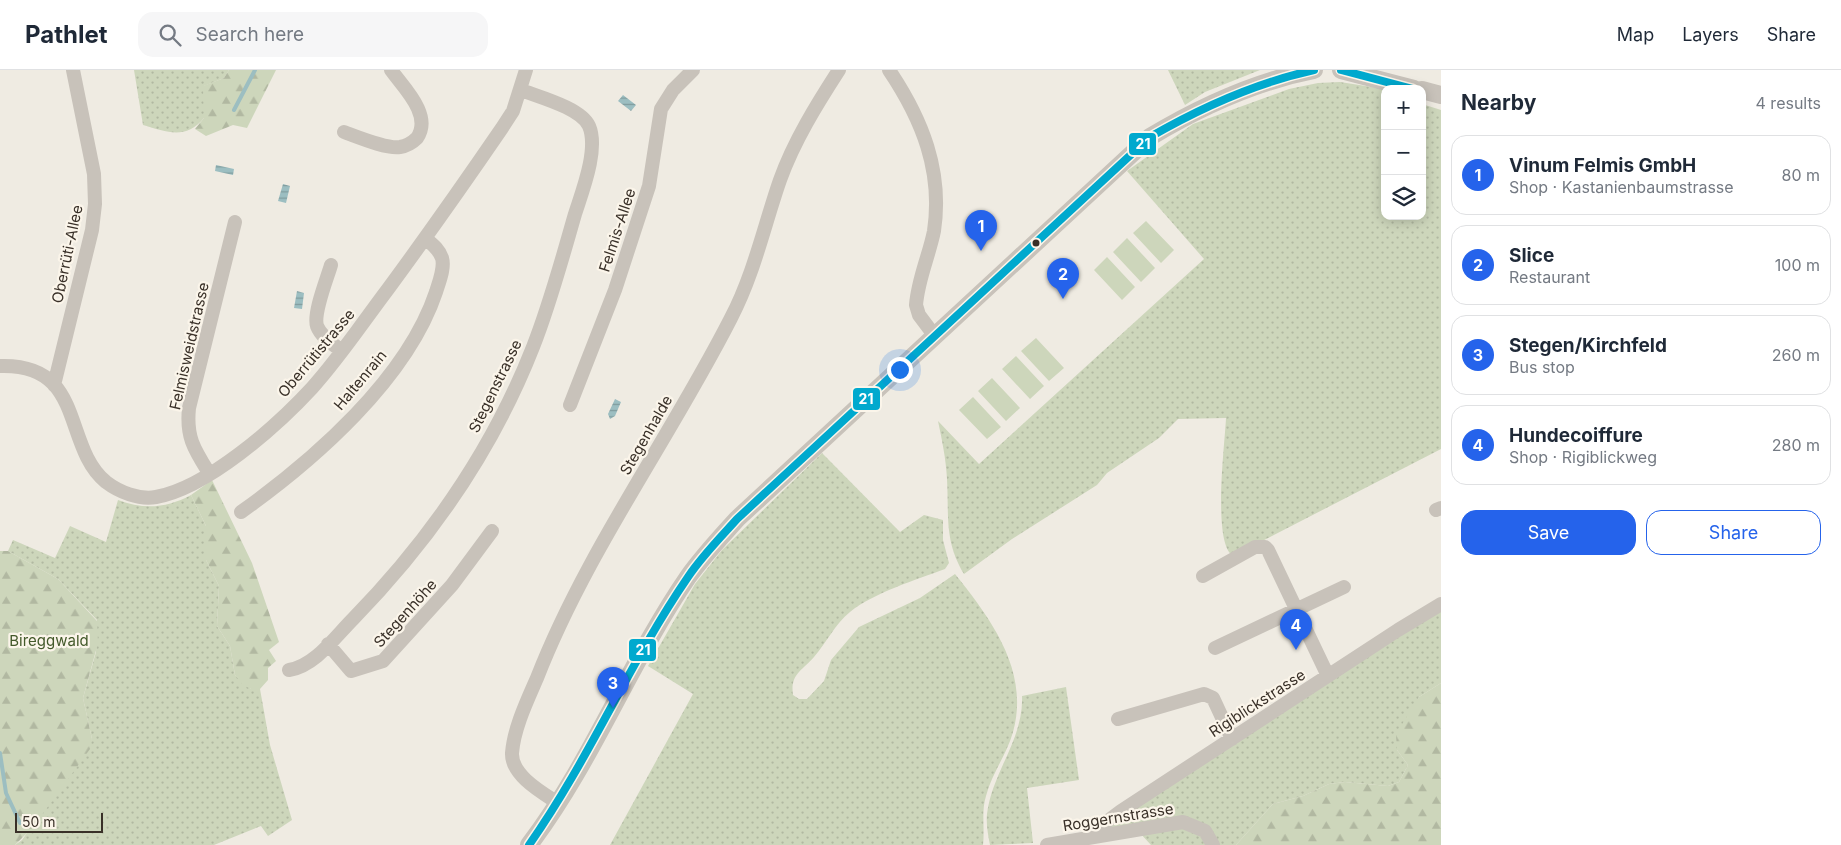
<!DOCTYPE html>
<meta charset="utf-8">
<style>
:root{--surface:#fff;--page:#f6f6f7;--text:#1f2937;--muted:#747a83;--line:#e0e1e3;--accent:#2563eb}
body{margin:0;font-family:Inter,sans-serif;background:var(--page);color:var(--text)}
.controls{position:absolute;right:15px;top:15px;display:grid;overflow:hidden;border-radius:10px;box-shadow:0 2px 12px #0003}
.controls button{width:45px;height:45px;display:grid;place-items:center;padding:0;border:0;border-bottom:1px solid var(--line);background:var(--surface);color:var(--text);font:25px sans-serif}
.scale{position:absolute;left:15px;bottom:12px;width:88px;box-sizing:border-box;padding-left:5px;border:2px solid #393028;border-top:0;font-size:14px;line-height:18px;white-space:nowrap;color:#393028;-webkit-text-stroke:4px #fbf5ea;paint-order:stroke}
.you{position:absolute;left:899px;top:299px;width:18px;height:18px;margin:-12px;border:4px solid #fff;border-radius:50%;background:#1a73e8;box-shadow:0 0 0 8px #1a73e833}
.badge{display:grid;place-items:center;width:32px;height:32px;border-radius:50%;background:var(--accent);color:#fff;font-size:16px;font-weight:700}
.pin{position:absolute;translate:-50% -41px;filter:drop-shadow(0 1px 2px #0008)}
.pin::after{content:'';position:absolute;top:26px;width:18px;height:15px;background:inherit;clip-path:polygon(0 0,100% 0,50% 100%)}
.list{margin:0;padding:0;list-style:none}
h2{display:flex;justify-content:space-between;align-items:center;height:65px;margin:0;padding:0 20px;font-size:21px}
h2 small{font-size:16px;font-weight:400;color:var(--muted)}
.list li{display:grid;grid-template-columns:32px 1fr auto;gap:15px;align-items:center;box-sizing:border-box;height:80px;margin:0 10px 10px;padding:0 10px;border:1px solid var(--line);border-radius:15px}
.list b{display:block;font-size:19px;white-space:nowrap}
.list p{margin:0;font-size:16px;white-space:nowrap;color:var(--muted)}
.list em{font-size:16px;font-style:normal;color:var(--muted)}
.actions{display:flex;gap:10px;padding:15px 20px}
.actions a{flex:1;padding:11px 0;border:1px solid var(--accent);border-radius:15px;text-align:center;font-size:18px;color:var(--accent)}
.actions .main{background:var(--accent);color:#fff}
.icon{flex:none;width:28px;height:28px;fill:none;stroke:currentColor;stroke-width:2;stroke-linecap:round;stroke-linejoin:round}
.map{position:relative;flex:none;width:1441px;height:775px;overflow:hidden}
header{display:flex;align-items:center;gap:30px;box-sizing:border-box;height:70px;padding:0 25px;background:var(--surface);border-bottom:1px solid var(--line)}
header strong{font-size:24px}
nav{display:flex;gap:28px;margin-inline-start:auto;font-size:18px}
.search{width:350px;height:45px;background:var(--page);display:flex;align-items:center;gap:12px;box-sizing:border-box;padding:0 18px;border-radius:15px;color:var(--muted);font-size:19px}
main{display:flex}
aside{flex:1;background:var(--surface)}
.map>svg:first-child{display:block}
</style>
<header>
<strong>Pathlet</strong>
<div class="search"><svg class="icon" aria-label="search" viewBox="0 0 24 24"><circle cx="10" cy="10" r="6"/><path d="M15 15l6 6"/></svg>Search here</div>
<nav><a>Map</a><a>Layers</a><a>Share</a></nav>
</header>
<main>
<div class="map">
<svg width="1441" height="775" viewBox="0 0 1441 775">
<defs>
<pattern id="grass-dots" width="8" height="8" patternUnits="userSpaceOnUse" patternTransform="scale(1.25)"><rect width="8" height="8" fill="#cdd6bb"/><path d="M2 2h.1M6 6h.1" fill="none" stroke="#b1b8a1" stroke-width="1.8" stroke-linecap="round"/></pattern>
<pattern id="forest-firs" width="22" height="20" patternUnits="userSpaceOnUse" patternTransform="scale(1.25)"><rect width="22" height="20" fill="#cdd6bb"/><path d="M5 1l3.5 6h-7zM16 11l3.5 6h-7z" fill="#b1b8a1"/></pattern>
<pattern id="water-rules" width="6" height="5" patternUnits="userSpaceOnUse" patternTransform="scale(1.25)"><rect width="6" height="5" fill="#9cbec1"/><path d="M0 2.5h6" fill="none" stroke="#809b9d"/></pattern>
</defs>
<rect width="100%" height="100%" fill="#efebe2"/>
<path fill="url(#grass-dots)" d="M 134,0 L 229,0 L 224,8 L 204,16 L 204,48 C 186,70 167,62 143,55 Z
M 1168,0 L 1260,0 L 1205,22 L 1185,35 Z
M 1340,12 L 1385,19 L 1385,146 L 1422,146 L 1422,34 L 1441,40 L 1441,379 L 1233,486 C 1212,473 1225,373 1226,348 L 1178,349 L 1159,368 L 1107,403 L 1097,415 L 1012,469 L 964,504 C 944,471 949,445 947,409 C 946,389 942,370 938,351 L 979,394 L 1204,189 L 1127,101 L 1193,54 L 1289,19 L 1318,13 Z
M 822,383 L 900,462 L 924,445 L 943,450 L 943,470 L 949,493 L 945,499 C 916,510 875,522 850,542 C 835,554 827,572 814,587 C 802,601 790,604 793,625 L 799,629 L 807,629 L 824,611 L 831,590 L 859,557 L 920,528 L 955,504 C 991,549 1030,601 1013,662 C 1007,684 992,703 986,726 C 981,742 985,758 983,775 L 610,775 L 693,624 L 648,596 L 695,514 L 722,480 Z
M 191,425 L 206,456 L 206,490 L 219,516 L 217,556 L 230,576 L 235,605 L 251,619 L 260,619 L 270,675 L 292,750 L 268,766 L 261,756 L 214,775 L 15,775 L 22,770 L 92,669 L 83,628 L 96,582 L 97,550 L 58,509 L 8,481 L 13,470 L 55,488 L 70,456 L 106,472 L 118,430 C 144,440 167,438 191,425 Z
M 1441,540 L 1441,613 L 1419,627 L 1397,680 L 1408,695 L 1399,712 L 1388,716 L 1345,712 L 1329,714 L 1303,726 L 1273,734 L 1236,775 L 1217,775 L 1203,754 L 1109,759 L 1111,752 Z
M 1066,617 L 1079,710 L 1027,718 L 1033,773 L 990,775 C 988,765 986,754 987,744 C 992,702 1024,669 1022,626 Z
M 1192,758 L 1210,775 L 1151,775 L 1139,762 Z"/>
<path fill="url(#forest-firs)" d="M 229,0 L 276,0 L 247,58 L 233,55 L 206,66 L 195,59 L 204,48 L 203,16 L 224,8 Z
M 212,410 L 252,493 L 279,572 L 269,580 L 276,591 L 268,598 L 268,610 L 260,619 L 251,619 L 243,615 L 235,605 L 230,576 L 217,556 L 219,516 L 206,490 L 206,456 L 191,425 Z
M 0,481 L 8,481 L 58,509 L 97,551 L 98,573 L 83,628 L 92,669 L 90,679 L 33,757 L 15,775 L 0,775 Z
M 1441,613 L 1441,775 L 1236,775 L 1273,734 L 1303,726 L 1329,714 L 1345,712 L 1388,716 L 1399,712 L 1408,695 L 1397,680 L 1396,664 L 1419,627 Z"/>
<path fill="#cdd6bb" d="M 1146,151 L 1174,180 L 1161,193 L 1133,163 Z
M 1127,168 L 1155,198 L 1141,212 L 1113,182 Z
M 1107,187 L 1135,217 L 1122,230 L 1094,200 Z
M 1036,268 L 1064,298 L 1049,311 L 1021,281 Z
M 1016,286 L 1044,316 L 1030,329 L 1002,299 Z
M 992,308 L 1020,338 L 1006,351 L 978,321 Z
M 973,327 L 1001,357 L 987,369 L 959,340 Z"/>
<path fill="url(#water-rules)" d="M 623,25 L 636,35 L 631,41 L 618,31 Z
M 216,95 L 234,99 L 233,105 L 215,101 Z
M 283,114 L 290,116 L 286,133 L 278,131 Z
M 297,221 L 304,223 L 302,239 L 294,238 Z
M 615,329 L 621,332 L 615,346 L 610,349 L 608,344 Z"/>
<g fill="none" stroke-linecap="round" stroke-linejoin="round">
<path stroke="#9cbec1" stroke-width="4" d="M 234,40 L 255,0
M 0,683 L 6,723 L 20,753"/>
<path stroke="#c8c2ba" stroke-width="14" d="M 889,0 C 922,49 943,101 934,161 C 929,186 918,209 916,235 L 919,245 L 934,265
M 344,62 C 358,67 386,79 400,77 C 406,76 413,72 417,68 C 433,45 403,17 391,0
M 331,195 C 327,209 313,243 317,256 C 321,267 334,275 342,281
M 0,296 C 86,293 62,376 106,412 C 119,422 139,430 156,427 C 207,418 277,356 312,318 C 340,287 363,252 388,219 C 427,166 465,112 502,58 L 513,41 L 526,0
M 54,315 L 92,160 L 95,134 L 94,104 L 73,0
M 570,335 L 615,220 L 649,116 L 661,39 L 673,20 L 693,0
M 209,403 C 194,379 186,367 189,338 L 235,152
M 1436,440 L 1441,438
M 241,442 C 314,390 407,309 436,222 C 439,212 445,198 442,188 C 439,179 432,174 425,168
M 1203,506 L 1255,477 L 1265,477 L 1268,480 L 1328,606
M 328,574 L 351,601 L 383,591 L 452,515 L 492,461
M 1215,578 L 1344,517
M 289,600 C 315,596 335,567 353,549 C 429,471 493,379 533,277 C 550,234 562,189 575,144 C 582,122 599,79 589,56 C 581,38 539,27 521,20
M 1118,649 L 1204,624 L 1213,628 L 1232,669
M 558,733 C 541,722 511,705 512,683 C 514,658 527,631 537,608 C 586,482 670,368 731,248 C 754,204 764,156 780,110 C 794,71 817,34 839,0
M 1099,765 L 1101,756 L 1121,741 L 1398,560 L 1441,534
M 1047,775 L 1183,752 L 1205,761 L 1213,775"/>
<path stroke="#c8c2ba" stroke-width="18" d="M 1341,0 L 1414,19
M 1422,20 L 1441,25
M 529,775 C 592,692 629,593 688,507 C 703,486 720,468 737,449 L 1150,67 C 1200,37 1257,11 1314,0"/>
<g stroke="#fbf5ea" stroke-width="11">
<path id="bus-1" d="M 1341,0 L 1413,19
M 529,775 C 589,690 629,593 688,507 C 702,486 720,468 737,449 L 1150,67 C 1202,37 1255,13 1314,0"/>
</g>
<use href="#bus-1" stroke="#00a9ce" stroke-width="8"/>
</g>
<circle fill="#393028" stroke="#fbf5ea" stroke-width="2" cx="1036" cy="173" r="4.5"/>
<g text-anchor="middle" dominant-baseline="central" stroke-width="4.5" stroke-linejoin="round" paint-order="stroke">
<g font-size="15" fill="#393028" stroke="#fbf5ea">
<text transform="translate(617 160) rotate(-72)">Felmis-Allee</text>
<text transform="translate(67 184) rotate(-78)">Oberrüti-Allee</text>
<text transform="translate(189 276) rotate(-77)">Felmisweidstrasse</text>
<text transform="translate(316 283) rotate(-50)">Oberrütistrasse</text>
<text transform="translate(360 310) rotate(-50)">Haltenrain</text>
<text transform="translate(495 316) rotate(-64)">Stegenstrasse</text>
<text transform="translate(646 365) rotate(-60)">Stegenhalde</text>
<text transform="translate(405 543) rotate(-48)">Stegenhöhe</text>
<text transform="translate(1257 633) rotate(-33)">Rigiblickstrasse</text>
<text transform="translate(1118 747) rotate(-9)">Roggernstrasse</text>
</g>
<g font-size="15" fill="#43592a" stroke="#fbf5ea">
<text x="49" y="570">Bireggwald</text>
</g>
</g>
<g stroke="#fbf5ea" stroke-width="2">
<rect x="1128" y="62" width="29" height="24" rx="5" fill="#00a9ce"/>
<rect x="852" y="317" width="29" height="24" rx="5" fill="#00a9ce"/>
<rect x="628" y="568" width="29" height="24" rx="5" fill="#00a9ce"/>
</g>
<g font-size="14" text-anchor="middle" font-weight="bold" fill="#fff">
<text x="1143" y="79">21</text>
<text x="866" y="334">21</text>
<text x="643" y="585">21</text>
</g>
</svg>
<div class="controls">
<button>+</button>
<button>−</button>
<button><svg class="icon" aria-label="layers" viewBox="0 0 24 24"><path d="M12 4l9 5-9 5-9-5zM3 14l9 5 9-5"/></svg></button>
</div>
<div class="scale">50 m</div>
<div class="you"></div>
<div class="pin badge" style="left:981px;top:181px">1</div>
<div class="pin badge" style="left:1063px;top:229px">2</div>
<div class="pin badge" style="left:613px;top:638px">3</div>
<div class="pin badge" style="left:1296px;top:580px">4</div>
</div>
<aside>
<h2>Nearby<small>4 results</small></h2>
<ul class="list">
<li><span class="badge">1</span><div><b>Vinum Felmis GmbH</b><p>Shop · Kastanienbaumstrasse</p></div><em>80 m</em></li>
<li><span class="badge">2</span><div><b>Slice</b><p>Restaurant</p></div><em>100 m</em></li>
<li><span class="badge">3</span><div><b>Stegen/Kirchfeld</b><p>Bus stop</p></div><em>260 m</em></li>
<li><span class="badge">4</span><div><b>Hundecoiffure</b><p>Shop · Rigiblickweg</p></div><em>280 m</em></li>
</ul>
<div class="actions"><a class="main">Save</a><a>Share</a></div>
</aside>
</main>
